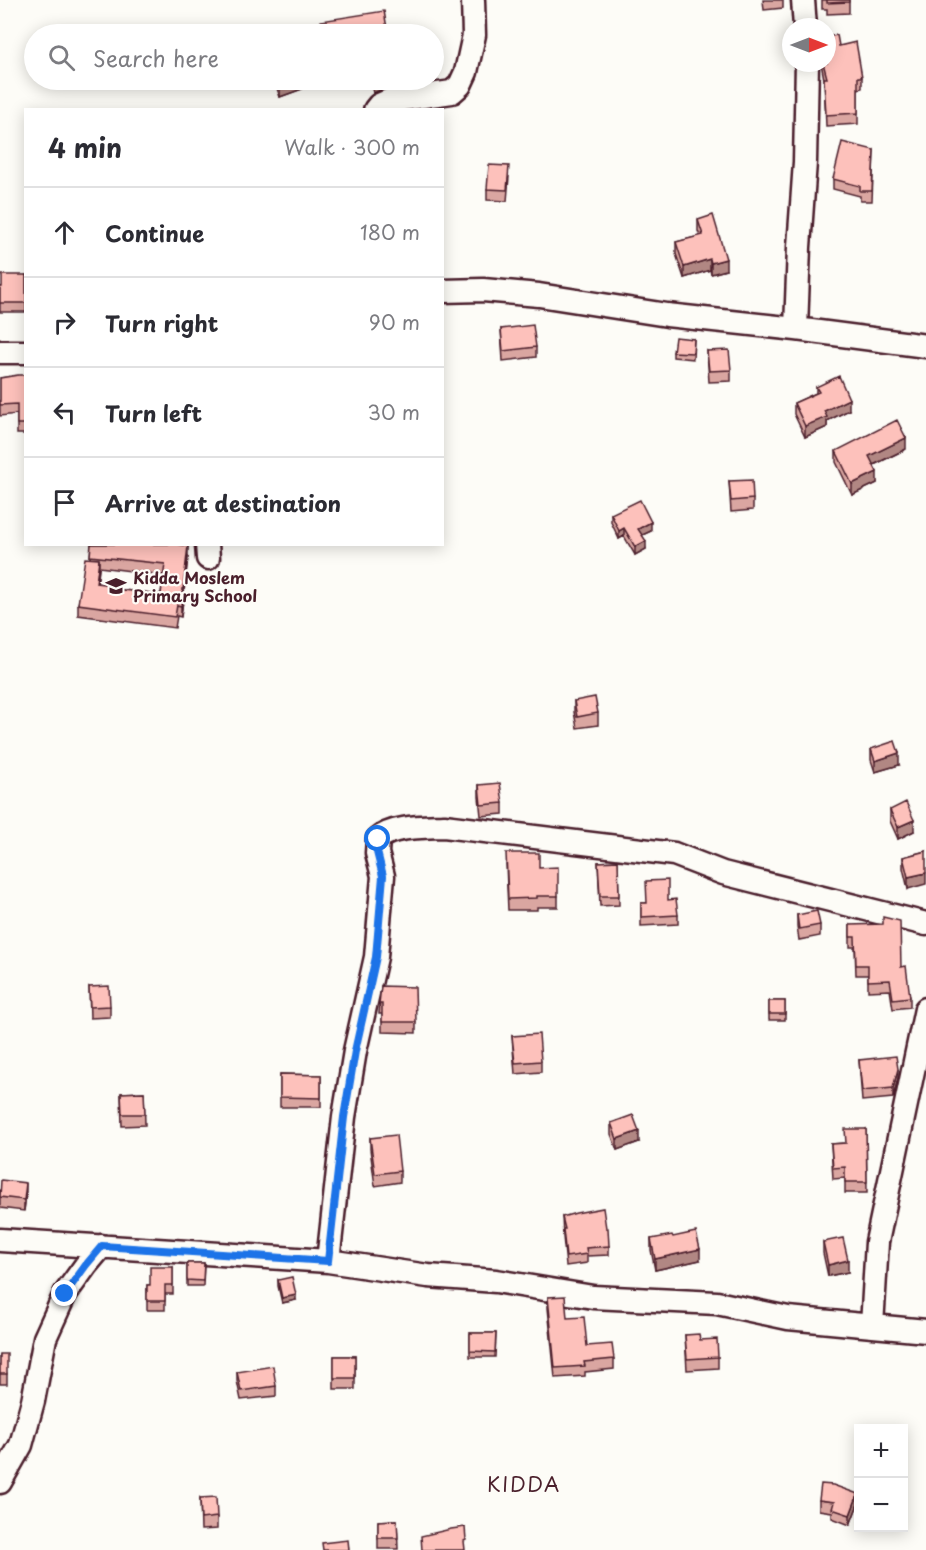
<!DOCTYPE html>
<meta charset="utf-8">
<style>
:root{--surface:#fff;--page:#f2f2f3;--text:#2b2b33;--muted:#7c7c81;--line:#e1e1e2}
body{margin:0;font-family:"Playpen Sans",sans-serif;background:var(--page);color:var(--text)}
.controls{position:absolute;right:18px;bottom:18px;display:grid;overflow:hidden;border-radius:0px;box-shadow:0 3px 15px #0003}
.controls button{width:54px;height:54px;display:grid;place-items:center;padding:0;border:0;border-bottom:2px solid var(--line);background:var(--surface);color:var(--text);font:30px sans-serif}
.compass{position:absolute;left:782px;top:18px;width:54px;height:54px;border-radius:50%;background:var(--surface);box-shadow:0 3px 15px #0003;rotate:90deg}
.stop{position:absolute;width:18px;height:18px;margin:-14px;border:4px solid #1a73e8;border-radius:50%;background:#fff}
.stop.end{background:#1a73e8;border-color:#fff;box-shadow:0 2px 6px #0008}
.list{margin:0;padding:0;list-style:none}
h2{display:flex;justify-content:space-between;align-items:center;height:78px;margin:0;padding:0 24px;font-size:26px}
h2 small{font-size:20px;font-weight:400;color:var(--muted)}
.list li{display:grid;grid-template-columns:39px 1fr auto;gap:18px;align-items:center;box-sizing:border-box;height:90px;padding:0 24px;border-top:2px solid var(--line)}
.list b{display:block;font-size:22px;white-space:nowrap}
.list em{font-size:20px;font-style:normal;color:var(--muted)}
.icon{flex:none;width:33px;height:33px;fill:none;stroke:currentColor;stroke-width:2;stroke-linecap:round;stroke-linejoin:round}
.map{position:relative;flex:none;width:926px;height:1550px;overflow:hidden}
.search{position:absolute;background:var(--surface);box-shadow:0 3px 15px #0003;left:24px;top:24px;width:420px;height:66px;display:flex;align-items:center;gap:15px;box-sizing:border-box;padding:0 21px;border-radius:33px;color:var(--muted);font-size:22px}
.panel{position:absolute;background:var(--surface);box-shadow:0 3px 15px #0003;left:24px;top:108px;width:420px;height:438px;border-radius:0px}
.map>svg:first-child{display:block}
</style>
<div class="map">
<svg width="926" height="1550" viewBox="0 0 926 1550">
<rect width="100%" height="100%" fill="#fdfcf7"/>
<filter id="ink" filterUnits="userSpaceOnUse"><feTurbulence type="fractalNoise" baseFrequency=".0167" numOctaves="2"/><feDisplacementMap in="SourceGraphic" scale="12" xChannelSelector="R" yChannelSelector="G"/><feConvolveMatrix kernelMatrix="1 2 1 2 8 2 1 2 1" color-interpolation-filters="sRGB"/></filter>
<g filter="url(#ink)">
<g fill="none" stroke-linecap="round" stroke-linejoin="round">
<g stroke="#4a1f2b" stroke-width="27">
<path id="minor" d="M 803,0 L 805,27
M 375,110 L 379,105 L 388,101 L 452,92 L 460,85 L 466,72 L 474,35 L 473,0
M 442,291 L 483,290 L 539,295 L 667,315 L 796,329 L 926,346
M 796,329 L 799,247 L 805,162 L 807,63
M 0,352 L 26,352
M 207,544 L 208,558
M 0,1240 L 328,1261 L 428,1276 L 496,1281 L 593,1297 L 717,1303 L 788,1318 L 926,1331
M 328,1261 L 344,1117 L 355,1051 L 376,957 L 383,876 L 377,853 L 378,839 C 392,826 424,827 444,826 L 674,854 L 723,873 L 926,924
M 872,1326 L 877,1242 L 926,1009
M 0,1482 L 21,1445 L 33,1401 L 45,1338 L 65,1294 L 86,1265 L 102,1246"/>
</g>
<use href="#minor" stroke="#fdfcf7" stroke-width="22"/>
</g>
<path fill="#daa6a1" stroke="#4a1f2b" stroke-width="1.5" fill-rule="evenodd" d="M 763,0 L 783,0 L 783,8 L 764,10 Z
M 822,0 L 849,0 L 849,13 L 827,14 L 827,9 L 822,9 Z
M 839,46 L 862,77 L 862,88 L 858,89 L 858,124 L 826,126 L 824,79 L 821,63 L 827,63 Z
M 274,80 L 302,80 L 302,89 L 280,97 Z
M 370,80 L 394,80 L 394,87 L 383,89 L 373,93 Z
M 874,150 L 872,201 L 860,201 L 860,196 L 833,189 L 833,179 Z
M 509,177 L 507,201 L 487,200 L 487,189 Z
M 698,220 L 726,270 L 711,274 L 710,270 L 684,278 L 676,254 L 676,242 L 700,236 L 698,231 Z
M 26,275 L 26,312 L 0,312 L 0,287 L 2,287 Z
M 501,329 L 536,347 L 536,357 L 503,361 Z
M 694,339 L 693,359 L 673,357 L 673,352 Z
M 707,351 L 731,370 L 731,381 L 709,382 Z
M 26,375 L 26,434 L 17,434 L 17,414 L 0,416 L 0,378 Z
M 816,387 L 849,410 L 827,421 L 827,427 L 805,437 L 794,414 L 794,403 L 816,393 Z
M 906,449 L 874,465 L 877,483 L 852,495 L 836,462 L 836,451 Z
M 729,481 L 753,499 L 753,510 L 731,512 Z
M 611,514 L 651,531 L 642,535 L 646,549 L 635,555 L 624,536 L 619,539 L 611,522 Z
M 91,544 L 188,557 L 181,617 L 177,616 L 175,628 L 78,615 L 78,604 L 90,558 ZM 99,567 L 163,575 L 161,594 L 113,589 L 97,584 Z
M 574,701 L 598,713 L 598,725 L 577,728 L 574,712 Z
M 871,749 L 899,765 L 875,772 L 871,760 Z
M 479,785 L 503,803 L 503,814 L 481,816 L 479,797 Z
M 890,810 L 914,831 L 898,839 L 890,821 Z
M 926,851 L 908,889 L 903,868 L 903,857 Z
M 618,861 L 619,905 L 600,906 L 598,862 Z
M 506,864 L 539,868 L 558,896 L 558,907 L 537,907 L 537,910 L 508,910 Z
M 641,903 L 646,903 L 678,915 L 678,924 L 641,926 Z
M 797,915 L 820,925 L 820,936 L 799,940 L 797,926 Z
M 850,925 L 901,967 L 910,997 L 910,1007 L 893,1009 L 890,990 L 868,991 L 868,975 L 856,975 L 855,947 L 850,947 Z
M 381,986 L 416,1022 L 416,1033 L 382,1032 L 382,1014 L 379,1014 Z
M 89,987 L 110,1006 L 110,1017 L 90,1018 Z
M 769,1001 L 785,1001 L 785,1020 L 769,1020 Z
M 512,1036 L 541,1061 L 541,1072 L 515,1074 Z
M 859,1060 L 898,1078 L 893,1098 L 862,1101 Z
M 280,1074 L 321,1075 L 321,1107 L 280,1107 Z
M 144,1092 L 145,1125 L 122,1126 L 121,1093 Z
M 611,1123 L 639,1142 L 617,1150 L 611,1134 Z
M 866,1129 L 867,1193 L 845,1193 L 845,1178 L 833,1179 L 831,1144 L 845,1143 Z
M 370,1138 L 400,1171 L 400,1182 L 375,1186 L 370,1149 Z
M 0,1190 L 26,1194 L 24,1211 L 0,1208 Z
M 562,1217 L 609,1246 L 609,1255 L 587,1256 L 587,1263 L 566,1266 L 563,1237 Z
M 673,1237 L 700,1260 L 655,1270 L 651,1250 L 651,1239 Z
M 823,1242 L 848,1272 L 828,1276 L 823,1253 Z
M 187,1263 L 204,1263 L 203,1286 L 187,1286 Z
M 173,1267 L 173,1294 L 165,1294 L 165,1310 L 147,1310 L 147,1285 L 150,1285 Z
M 278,1280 L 296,1300 L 282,1303 L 278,1286 Z
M 548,1297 L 567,1318 L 587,1346 L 614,1359 L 614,1369 L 585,1372 L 585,1376 L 555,1378 L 548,1308 Z
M 470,1333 L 496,1333 L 495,1357 L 470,1357 Z
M 685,1335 L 700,1340 L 718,1357 L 718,1368 L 687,1370 Z
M 0,1354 L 7,1374 L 7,1384 L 0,1384 Z
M 334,1356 L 355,1356 L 355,1389 L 334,1389 Z
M 237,1372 L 276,1386 L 276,1396 L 241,1400 L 237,1381 Z
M 200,1498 L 217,1517 L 217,1529 L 201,1530 Z
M 819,1500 L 858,1504 L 850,1525 L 832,1518 L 832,1512 L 819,1510 Z
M 397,1520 L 398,1549 L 378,1549 L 378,1521 Z"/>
<path fill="#b18783" stroke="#4a1f2b" stroke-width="1.5" d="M 298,80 L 302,80 L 302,89 L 280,97 L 280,86 Z
M 373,80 L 383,80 L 383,89 L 373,93 Z
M 710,259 L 710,270 L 684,278 L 684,267 Z
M 726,259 L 726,270 L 711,274 L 711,263 Z
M 849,399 L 849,410 L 827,421 L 827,427 L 805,437 L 805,426 L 824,411 Z
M 906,438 L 906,449 L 869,467 L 869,456 Z
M 877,472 L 877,483 L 852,495 L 852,484 Z
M 651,522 L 651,531 L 638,537 L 638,529 Z
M 624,528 L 624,536 L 619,539 L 619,531 Z
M 646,541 L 646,549 L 635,555 L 635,547 Z
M 188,546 L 188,557 L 181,617 L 181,606 Z
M 99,559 L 99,570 L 96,594 L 96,583 Z
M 899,753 L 899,765 L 875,772 L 875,761 Z
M 914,820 L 914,831 L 898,839 L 898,827 Z
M 926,873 L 926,884 L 908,889 L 908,877 Z
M 898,1069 L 898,1078 L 893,1098 L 893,1088 Z
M 639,1131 L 639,1142 L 617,1150 L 617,1139 Z
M 26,1183 L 26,1194 L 24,1211 L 24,1200 Z
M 700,1249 L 700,1260 L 655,1270 L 655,1259 Z
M 848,1260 L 848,1272 L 828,1276 L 828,1265 Z
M 296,1295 L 296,1300 L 282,1303 L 282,1298 Z
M 858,1494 L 858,1504 L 850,1525 L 850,1515 Z"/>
<path fill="#fdc1bb" stroke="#4a1f2b" stroke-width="1.5" d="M 827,0 L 849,0 L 849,2 L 827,3 Z
M 384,11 L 388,34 L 323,34 L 321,21 Z
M 837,35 L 839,46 L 856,42 L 862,77 L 858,77 L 858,113 L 826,115 L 824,78 L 827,78 L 823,63 L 827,63 L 827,37 Z
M 278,80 L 298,80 L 280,86 Z
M 842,142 L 874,150 L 872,191 L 860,191 L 860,186 L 833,179 Z
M 489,165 L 509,166 L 507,190 L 487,189 Z
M 713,215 L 726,259 L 711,263 L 710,259 L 684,267 L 676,242 L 703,235 L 698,220 Z
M 2,275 L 26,275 L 26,303 L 0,303 L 0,287 L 2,287 Z
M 533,325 L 536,347 L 503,351 L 501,329 Z
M 675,337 L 694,339 L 693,353 L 673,352 Z
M 729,350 L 731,370 L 709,371 L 707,351 Z
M 18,375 L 26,375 L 26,424 L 17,424 L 17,404 L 0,405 L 0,378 Z
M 839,376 L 849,399 L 824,411 L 827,417 L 805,426 L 794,403 L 819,392 L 816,387 Z
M 897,420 L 906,438 L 869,456 L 877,472 L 852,484 L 836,451 Z
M 752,480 L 753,499 L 731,501 L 729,481 Z
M 640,500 L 651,522 L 638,529 L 646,541 L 635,547 L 624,528 L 619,531 L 611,514 Z
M 91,544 L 177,544 L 188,546 L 181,606 L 177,605 L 175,617 L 78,604 L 85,558 L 99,559 L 96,583 L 113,585 L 112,589 L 161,594 L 165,564 L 90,556 Z
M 595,697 L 598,713 L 577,717 L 574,701 Z
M 895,741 L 899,753 L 875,761 L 871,749 Z
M 500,783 L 503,803 L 481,805 L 479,785 Z
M 906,802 L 914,820 L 898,827 L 890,810 Z
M 926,851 L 926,873 L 908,877 L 903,857 Z
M 506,853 L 539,853 L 539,868 L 558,867 L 558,896 L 537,896 L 537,898 L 508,899 Z
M 618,861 L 619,896 L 600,896 L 598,862 Z
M 668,880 L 668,900 L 676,899 L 678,915 L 641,917 L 641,903 L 647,903 L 646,881 Z
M 817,911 L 820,925 L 799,929 L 797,915 Z
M 883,917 L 900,921 L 901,967 L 906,966 L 910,997 L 893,999 L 890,980 L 868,981 L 868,965 L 856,965 L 855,937 L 850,937 L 850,925 L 883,924 Z
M 109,986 L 110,1006 L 90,1007 L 89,987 Z
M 381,986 L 415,987 L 416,1022 L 382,1022 L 382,1004 L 379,1004 Z
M 769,1001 L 785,1001 L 785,1014 L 769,1014 Z
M 539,1034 L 541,1061 L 515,1063 L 512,1036 Z
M 896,1056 L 898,1069 L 893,1088 L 862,1091 L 859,1060 Z
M 280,1074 L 321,1075 L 321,1098 L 280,1097 Z
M 144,1092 L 145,1114 L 122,1114 L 121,1093 Z
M 633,1115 L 639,1131 L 617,1139 L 611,1123 Z
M 845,1129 L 866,1129 L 867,1182 L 845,1182 L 845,1167 L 833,1168 L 831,1144 L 846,1143 Z
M 396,1135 L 400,1171 L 375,1174 L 370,1138 Z
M 1,1180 L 26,1183 L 24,1200 L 0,1197 Z
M 603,1208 L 606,1228 L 608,1228 L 609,1246 L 586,1248 L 587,1254 L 566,1257 L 563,1229 L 565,1229 L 562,1217 L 576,1213 Z
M 696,1232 L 700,1249 L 655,1259 L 651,1239 L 672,1235 L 673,1237 Z
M 843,1238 L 848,1260 L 828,1265 L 823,1242 Z
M 187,1263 L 204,1263 L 203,1281 L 187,1280 Z
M 150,1267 L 173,1267 L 173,1285 L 165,1285 L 165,1301 L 147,1301 L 147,1285 L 150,1285 Z
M 292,1277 L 296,1295 L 282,1298 L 278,1280 Z
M 565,1296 L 567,1318 L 584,1317 L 587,1346 L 612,1344 L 614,1359 L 584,1362 L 585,1366 L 555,1368 L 548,1297 Z
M 470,1333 L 496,1333 L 495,1352 L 470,1351 Z
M 699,1334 L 700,1340 L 717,1339 L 718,1357 L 687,1359 L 685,1335 Z
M 0,1354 L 7,1354 L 7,1374 L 0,1374 Z
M 334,1356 L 355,1356 L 355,1378 L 334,1378 Z
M 273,1366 L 276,1386 L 241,1391 L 237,1372 Z
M 821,1484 L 833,1485 L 858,1494 L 850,1515 L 832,1509 L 834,1502 L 819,1500 Z
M 216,1497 L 217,1517 L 201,1519 L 200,1498 Z
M 397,1520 L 398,1538 L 378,1538 L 378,1521 Z
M 465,1527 L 466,1540 L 464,1541 L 465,1550 L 422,1550 L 421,1536 L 451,1529 Z
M 348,1540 L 349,1550 L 323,1550 L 322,1543 Z"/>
</g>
<g fill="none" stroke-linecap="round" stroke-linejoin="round" filter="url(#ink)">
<path stroke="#1a73e8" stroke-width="8" d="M 65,1294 L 86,1265 L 102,1246 L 328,1261 L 344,1117 L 355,1051 L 376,957 L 383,876 L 377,852 L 378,839"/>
</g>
<defs>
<g id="school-bare" transform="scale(1.62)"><path d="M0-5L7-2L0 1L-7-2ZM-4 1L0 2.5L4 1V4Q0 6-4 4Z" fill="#4a1f2b" stroke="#fdfcf7" stroke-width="2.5" paint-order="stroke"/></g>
</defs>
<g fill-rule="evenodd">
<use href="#school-bare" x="116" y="586"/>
</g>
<g text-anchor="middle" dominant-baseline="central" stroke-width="4.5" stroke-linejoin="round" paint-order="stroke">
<g font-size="16" font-weight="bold" fill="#4a1f2b" stroke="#fdfcf7" text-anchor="start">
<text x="133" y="577">Kidda Moslem<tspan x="133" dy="18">Primary School</tspan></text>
</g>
<g font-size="20" letter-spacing="1.5" fill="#4a1f2b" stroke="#fdfcf7">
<text x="524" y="1484">KIDDA</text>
</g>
</g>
</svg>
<div class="controls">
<button>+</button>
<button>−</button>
</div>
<svg class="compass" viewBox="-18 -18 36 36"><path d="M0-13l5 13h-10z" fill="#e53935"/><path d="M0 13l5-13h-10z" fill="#7c7c81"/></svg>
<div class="stop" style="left:378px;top:839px"></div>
<div class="stop end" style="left:65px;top:1294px"></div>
<div class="search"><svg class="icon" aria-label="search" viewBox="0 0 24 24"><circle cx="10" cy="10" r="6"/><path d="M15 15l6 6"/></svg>Search here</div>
<section class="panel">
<h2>4 min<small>Walk · 300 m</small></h2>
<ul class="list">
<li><svg class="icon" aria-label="ahead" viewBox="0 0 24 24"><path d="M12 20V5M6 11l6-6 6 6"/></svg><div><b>Continue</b></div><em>180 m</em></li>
<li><svg class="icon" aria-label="right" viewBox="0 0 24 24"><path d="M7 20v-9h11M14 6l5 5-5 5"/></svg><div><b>Turn right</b></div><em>90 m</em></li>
<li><svg class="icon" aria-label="left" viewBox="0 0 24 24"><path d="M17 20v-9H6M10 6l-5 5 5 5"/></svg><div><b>Turn left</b></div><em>30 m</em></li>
<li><svg class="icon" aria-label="arrive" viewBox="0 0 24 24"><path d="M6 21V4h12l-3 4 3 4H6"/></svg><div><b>Arrive at destination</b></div></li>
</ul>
</section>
</div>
